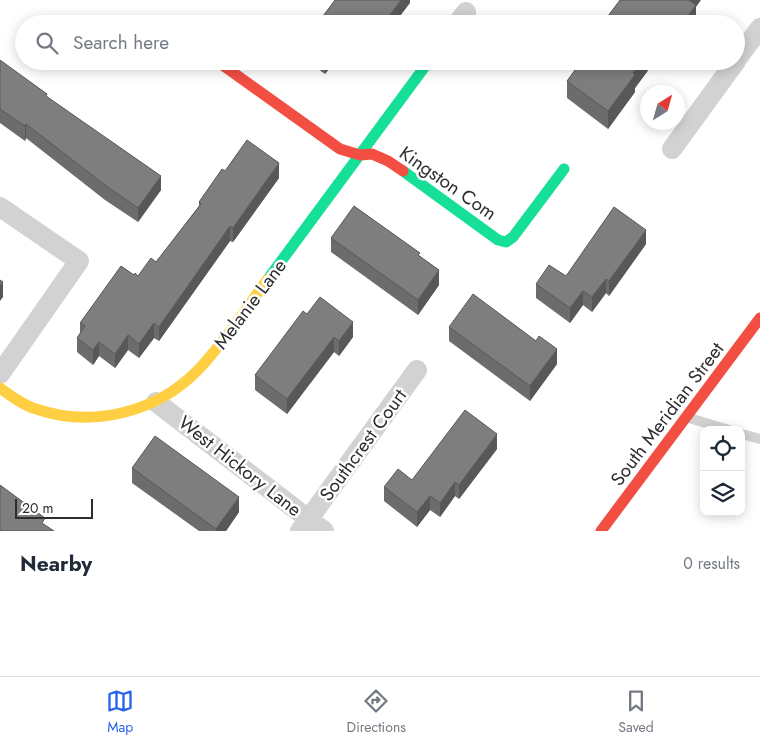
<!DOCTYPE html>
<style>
:root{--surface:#fff;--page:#f6f6f7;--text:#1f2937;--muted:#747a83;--line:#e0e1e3;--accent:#2563eb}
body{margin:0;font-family:Jost,sans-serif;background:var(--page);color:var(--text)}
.controls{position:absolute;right:15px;bottom:15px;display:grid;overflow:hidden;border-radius:10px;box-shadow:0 2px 12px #0003}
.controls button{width:45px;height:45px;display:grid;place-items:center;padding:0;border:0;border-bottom:1px solid var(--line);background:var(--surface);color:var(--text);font:25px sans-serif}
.compass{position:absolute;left:640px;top:85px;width:45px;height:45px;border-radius:50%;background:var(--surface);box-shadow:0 2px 12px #0003;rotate:37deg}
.scale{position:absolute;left:15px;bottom:12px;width:78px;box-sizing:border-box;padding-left:5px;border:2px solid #2d2d2d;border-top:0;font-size:14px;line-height:18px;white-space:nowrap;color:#2d2d2d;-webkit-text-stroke:4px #fff;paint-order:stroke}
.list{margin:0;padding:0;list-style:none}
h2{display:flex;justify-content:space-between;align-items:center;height:65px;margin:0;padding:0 20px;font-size:21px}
h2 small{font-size:16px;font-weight:400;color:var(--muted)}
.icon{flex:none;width:28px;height:28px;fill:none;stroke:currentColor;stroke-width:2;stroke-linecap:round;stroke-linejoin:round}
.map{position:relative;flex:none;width:760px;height:531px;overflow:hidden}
.search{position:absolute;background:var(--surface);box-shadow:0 2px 12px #0003;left:15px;right:15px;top:15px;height:55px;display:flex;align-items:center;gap:12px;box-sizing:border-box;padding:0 18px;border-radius:28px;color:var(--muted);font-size:19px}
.sheet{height:145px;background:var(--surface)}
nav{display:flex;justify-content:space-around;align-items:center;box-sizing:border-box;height:70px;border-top:1px solid var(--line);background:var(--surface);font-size:14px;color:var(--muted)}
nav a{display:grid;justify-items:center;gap:2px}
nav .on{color:var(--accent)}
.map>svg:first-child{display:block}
</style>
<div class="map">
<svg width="760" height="531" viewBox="0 0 760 531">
<rect width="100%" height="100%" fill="#fff"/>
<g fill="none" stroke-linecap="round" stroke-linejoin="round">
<path stroke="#d2d2d2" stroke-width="10" d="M 689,418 L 729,430
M 741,434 L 760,439"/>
<path stroke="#d2d2d2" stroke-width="20" d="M 457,24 L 466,12
M 736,60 L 760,28
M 672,149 L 736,61
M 0,207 L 79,261 L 0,374
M 156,402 L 324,531
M 300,531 L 417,370"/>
<path stroke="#16e098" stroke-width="11" d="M 403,171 L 498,240 L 506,242 L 513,237 L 564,169
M 268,279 L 429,61"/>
<path stroke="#ffcf43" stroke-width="11" d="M 0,388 C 11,396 23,405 36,409 C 92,428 156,413 198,370 C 224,343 245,310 268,279"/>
<path stroke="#f24e42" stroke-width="11" d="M 217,61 L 340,149 L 360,155 L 372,154 L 388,161 L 403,171
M 601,531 L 760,318"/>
</g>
<path fill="#6c6c6c" d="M 0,60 L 47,98 L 161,190 L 138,222 L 105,200 L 26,138 L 25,141 L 0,123 Z
M 307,61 L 335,61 L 325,74 Z
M 350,61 L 366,61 L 360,69 Z
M 575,61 L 655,61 L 635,88 L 635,92 L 608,129 L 567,98 L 567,81 L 574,72 L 574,63 Z
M 225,171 L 279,178 L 233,242 L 230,241 L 159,341 L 154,338 L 139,358 L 128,350 L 115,368 L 99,356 L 93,365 L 77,352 L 77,338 L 80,333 L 80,323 L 134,275 L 138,276 L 156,262 L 199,206 L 199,202 Z
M 331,238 L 420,256 L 439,285 L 418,315 L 331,252 Z
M 646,244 L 609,296 L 606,293 L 592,312 L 583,305 L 570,323 L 536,298 L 536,284 L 566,276 Z
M 307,314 L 353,337 L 339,356 L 334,352 L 287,414 L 255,390 L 255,375 Z
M 449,327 L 536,341 L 557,364 L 530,401 L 449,341 Z
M 497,449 L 459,499 L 455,496 L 440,517 L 430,510 L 417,527 L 384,501 L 384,487 L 412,480 Z
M 132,468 L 239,512 L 226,531 L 199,531 L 132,483 Z"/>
<path fill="#585858" d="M 401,0 L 410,0 L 410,3 L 394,24 L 383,24 Z
M 688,0 L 701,0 L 696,7 L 696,23 L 695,24 L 682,24 Z
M 325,61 L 335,61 L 325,74 Z
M 360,61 L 366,61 L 360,69 Z
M 642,61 L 655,61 L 635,88 L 635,92 L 608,129 L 608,111 L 633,73 Z
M 26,124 L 26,138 L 25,141 L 25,126 Z
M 279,163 L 279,178 L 233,242 L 233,228 Z
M 161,176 L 161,190 L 138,222 L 138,208 Z
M 230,226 L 230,241 L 159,341 L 159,327 Z
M 646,230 L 646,244 L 609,296 L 609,281 Z
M 439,270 L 439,285 L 418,315 L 418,300 Z
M 606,279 L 606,293 L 592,312 L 592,297 Z
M 3,282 L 3,297 L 0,301 L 0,286 Z
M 583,291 L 583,305 L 570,323 L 570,308 Z
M 353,322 L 353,337 L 339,356 L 339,341 Z
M 154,323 L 154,338 L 139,358 L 139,344 Z
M 128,335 L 128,350 L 115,368 L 115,354 Z
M 334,337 L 334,352 L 287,414 L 287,399 Z
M 99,342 L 99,356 L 93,365 L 93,350 Z
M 557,349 L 557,364 L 530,401 L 530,386 Z
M 497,434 L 497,449 L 459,499 L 459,485 Z
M 455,482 L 455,496 L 440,517 L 440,503 Z
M 430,496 L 430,510 L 417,527 L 417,512 Z
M 239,497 L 239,512 L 226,531 L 216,531 L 216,529 Z"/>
<path fill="#7e7e7e" stroke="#585858" d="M 335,0 L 401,0 L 383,24 L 317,24 Z
M 620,0 L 689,0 L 696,5 L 682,24 L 602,24 Z
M 0,60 L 47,94 L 46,96 L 161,176 L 138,208 L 105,185 L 26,124 L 25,126 L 0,109 Z
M 575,61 L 642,61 L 633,73 L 635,75 L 608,111 L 567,81 L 578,66 L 574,63 Z
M 247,140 L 279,163 L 233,228 L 230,226 L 159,327 L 154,323 L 139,344 L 128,335 L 115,354 L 99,342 L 93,350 L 77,338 L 85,326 L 80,323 L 121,266 L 134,275 L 135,273 L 138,276 L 151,258 L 156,262 L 201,204 L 199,202 L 222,169 L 225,171 Z
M 354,206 L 420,253 L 418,255 L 439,270 L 418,300 L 331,238 Z
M 614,207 L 646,230 L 609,281 L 606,279 L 592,297 L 583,291 L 570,308 L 536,284 L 549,265 L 566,276 Z
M 0,280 L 3,282 L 0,286 Z
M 473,294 L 536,341 L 539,336 L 557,349 L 530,386 L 449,327 Z
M 320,297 L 353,322 L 339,341 L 334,337 L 287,399 L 255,375 L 303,311 L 307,314 Z
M 465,410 L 497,434 L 459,485 L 455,482 L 440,503 L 430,496 L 417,512 L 384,487 L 398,469 L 412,480 Z
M 155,436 L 239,497 L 216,529 L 132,468 Z
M 0,485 L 45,518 L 42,523 L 54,531 L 0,531 Z"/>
<g text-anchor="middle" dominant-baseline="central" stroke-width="5" stroke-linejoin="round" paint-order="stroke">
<g font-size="19" fill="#2d2d2d" stroke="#fff">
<text transform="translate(448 183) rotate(35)">Kingston Com</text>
<text transform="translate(250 304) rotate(-53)">Melanie Lane</text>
<text transform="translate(667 414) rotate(-53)">South Meridian Street</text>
<text transform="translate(363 445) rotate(-54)">Southcrest Court</text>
<text transform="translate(240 466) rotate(38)">West Hickory Lane</text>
</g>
</g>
</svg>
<div class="controls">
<button><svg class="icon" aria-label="locate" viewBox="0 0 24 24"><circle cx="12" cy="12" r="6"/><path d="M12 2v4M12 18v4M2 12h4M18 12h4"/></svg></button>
<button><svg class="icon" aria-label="layers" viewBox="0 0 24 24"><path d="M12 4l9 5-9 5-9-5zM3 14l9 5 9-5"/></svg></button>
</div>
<svg class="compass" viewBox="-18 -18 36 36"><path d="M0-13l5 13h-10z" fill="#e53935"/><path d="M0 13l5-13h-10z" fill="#747a83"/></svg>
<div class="scale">20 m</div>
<div class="search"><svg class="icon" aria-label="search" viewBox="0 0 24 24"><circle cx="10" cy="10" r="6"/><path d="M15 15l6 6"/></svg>Search here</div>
</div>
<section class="sheet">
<h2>Nearby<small>0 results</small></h2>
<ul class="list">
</ul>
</section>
<nav>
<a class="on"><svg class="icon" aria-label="map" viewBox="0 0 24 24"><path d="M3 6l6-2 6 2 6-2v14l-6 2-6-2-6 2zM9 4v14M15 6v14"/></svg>Map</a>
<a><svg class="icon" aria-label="directions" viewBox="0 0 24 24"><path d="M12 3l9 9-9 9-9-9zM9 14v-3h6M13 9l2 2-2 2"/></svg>Directions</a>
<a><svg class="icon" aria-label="saved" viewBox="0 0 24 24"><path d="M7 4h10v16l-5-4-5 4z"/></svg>Saved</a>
</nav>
